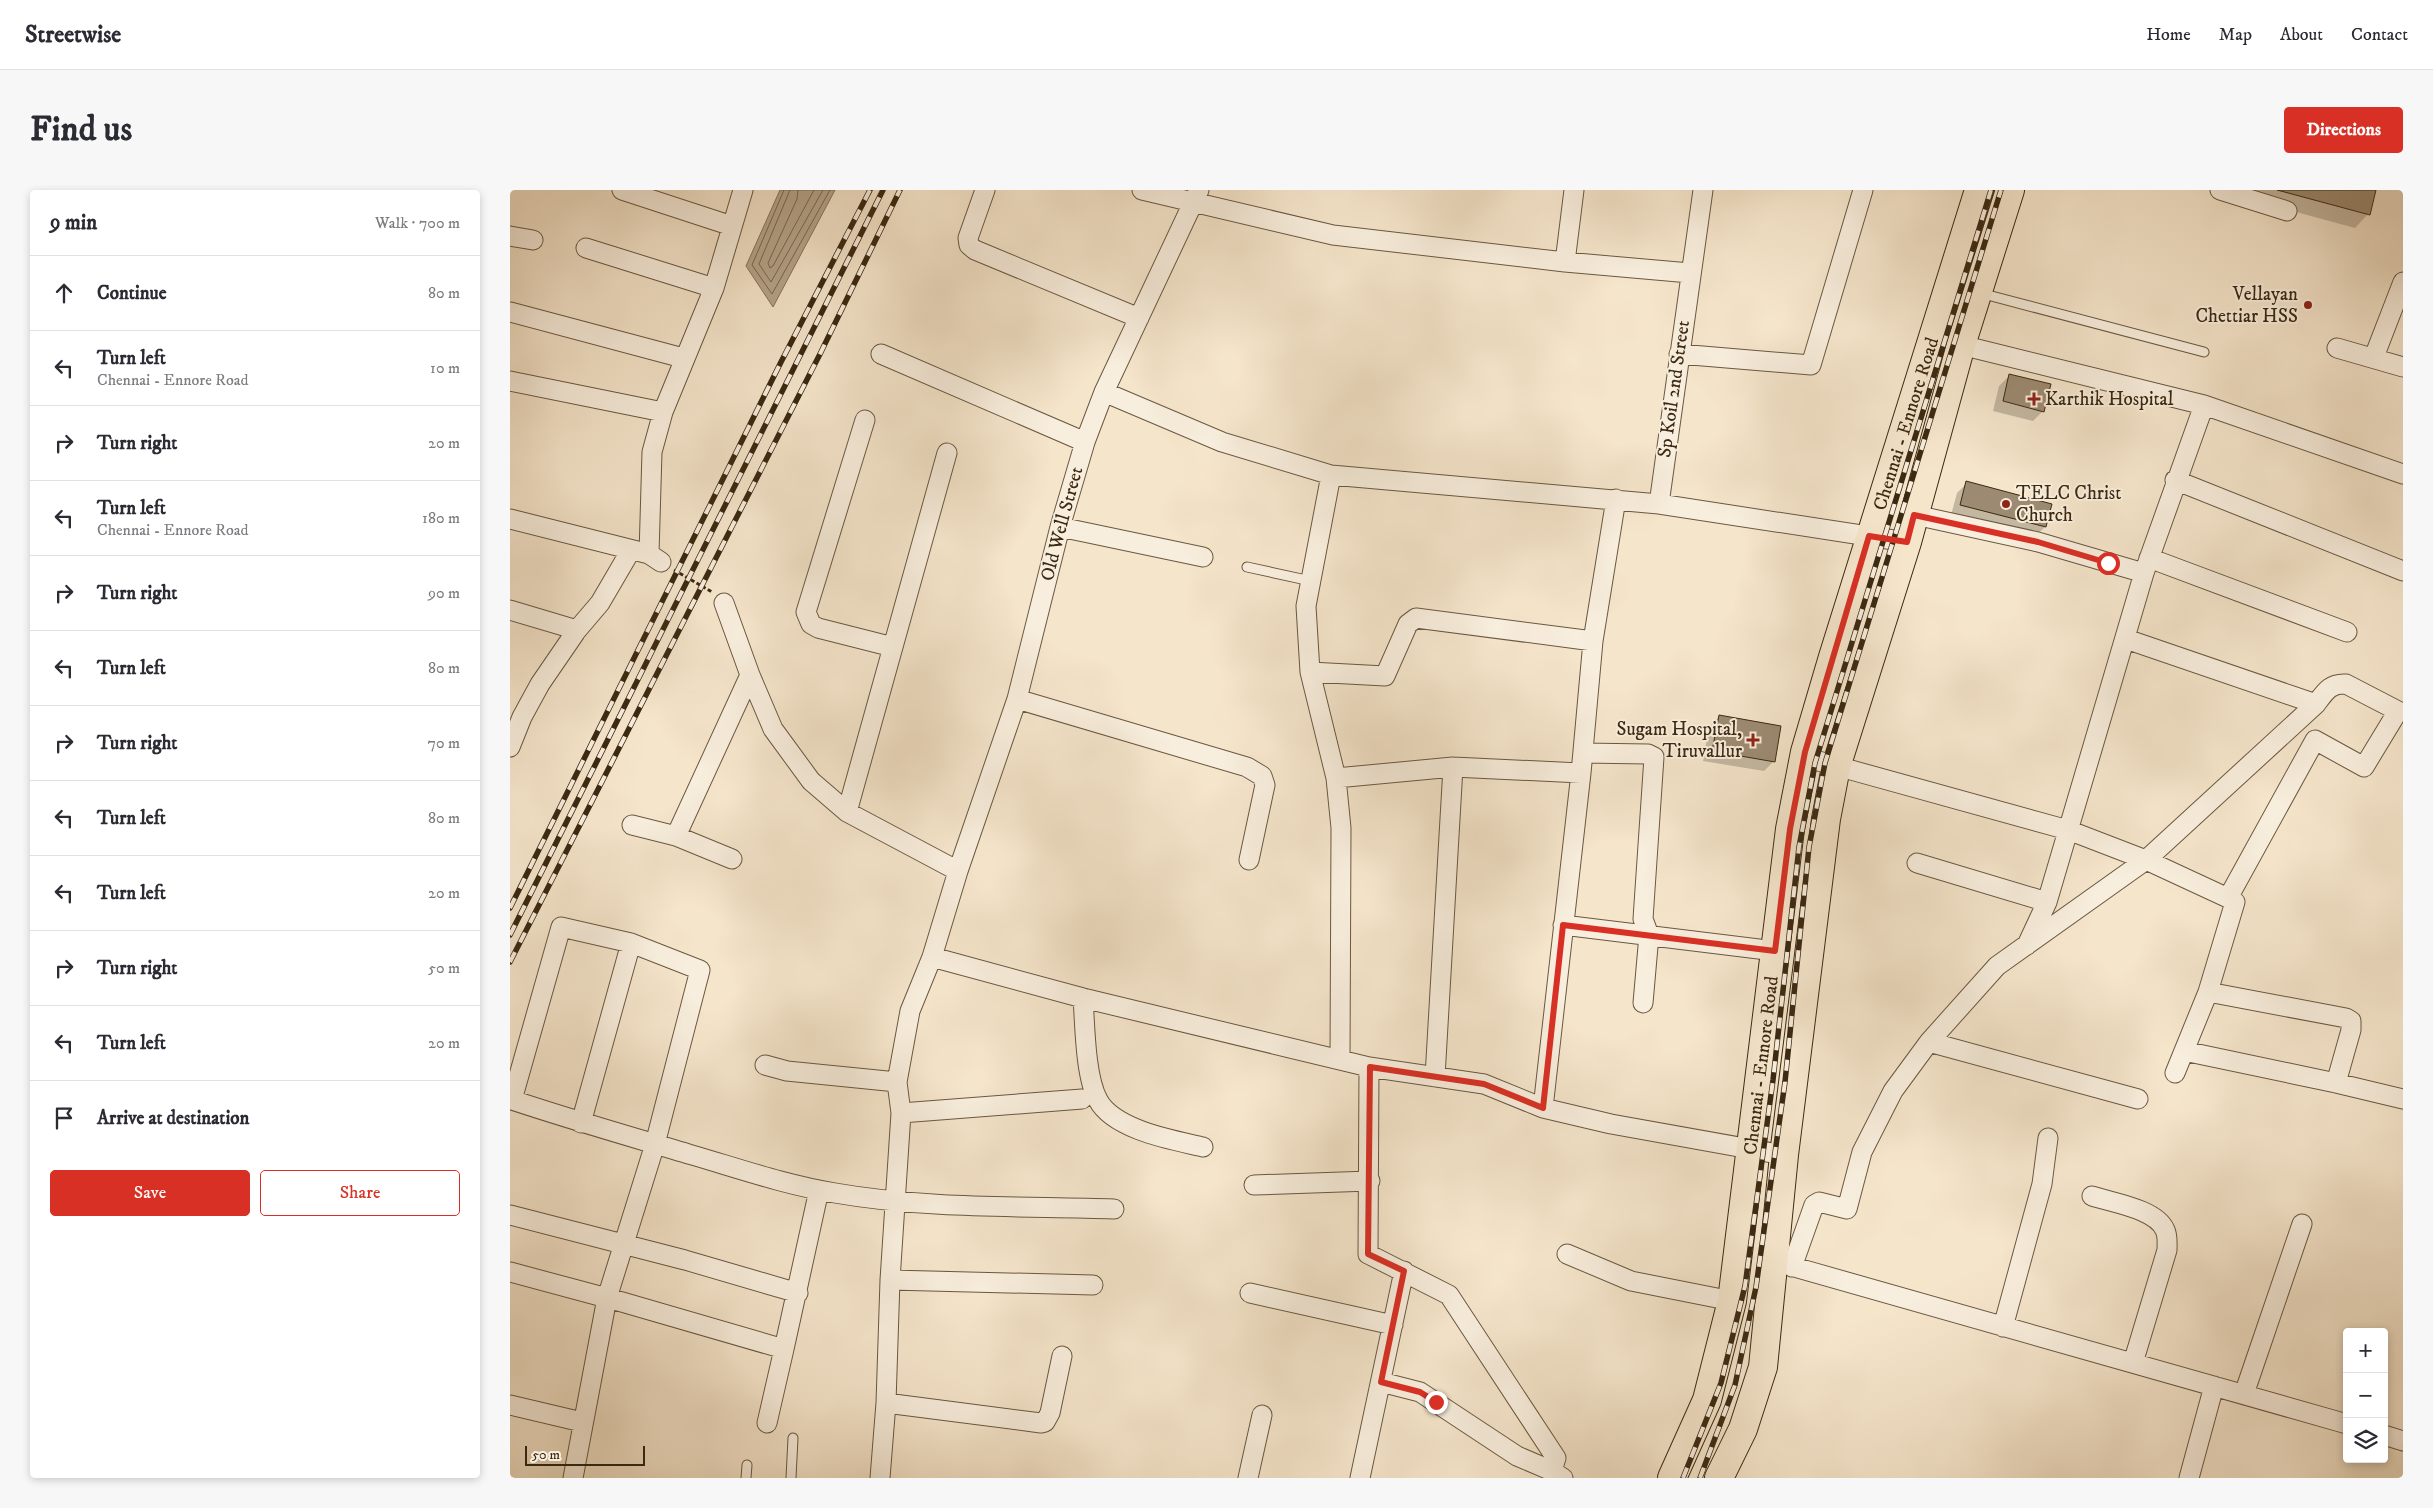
<!DOCTYPE html>
<meta charset="utf-8">
<style>
:root{--surface:#fff;--page:#f7f7f7;--text:#2b2b33;--muted:#7c7c81;--line:#e1e1e2;--accent:#d93025}
body{margin:0;font-family:"IM FELL DW Pica",serif;background:var(--page);color:var(--text)}
.controls{position:absolute;right:15px;bottom:15px;display:grid;overflow:hidden;border-radius:5px;box-shadow:0 2px 8px #0003}
.controls button{width:45px;height:45px;display:grid;place-items:center;padding:0;border:0;border-bottom:1px solid var(--line);background:var(--surface);color:var(--text);font:25px sans-serif}
.scale{position:absolute;left:15px;bottom:12px;width:120px;box-sizing:border-box;padding-left:5px;border:2px solid #3b2912;border-top:0;font-size:14px;line-height:18px;white-space:nowrap;color:#3b2912;-webkit-text-stroke:4px #f8eedd;paint-order:stroke}
.stop{position:absolute;width:15px;height:15px;margin:-11px;border:4px solid #d93025;border-radius:50%;background:#fff}
.stop.end{background:#d93025;border-color:#fff;box-shadow:0 1px 5px #0008}
.list{margin:0;padding:0;list-style:none}
h2{display:flex;justify-content:space-between;align-items:center;height:65px;margin:0;padding:0 20px;font-size:21px}
h2 small{font-size:16px;font-weight:400;color:var(--muted)}
.list li{display:grid;grid-template-columns:32px 1fr auto;gap:15px;align-items:center;box-sizing:border-box;height:75px;padding:0 20px;border-top:1px solid var(--line)}
.list b{display:block;font-size:19px;white-space:nowrap}
.list p{margin:0;font-size:16px;white-space:nowrap;color:var(--muted)}
.list em{font-size:16px;font-style:normal;color:var(--muted)}
.actions{display:flex;gap:10px;padding:15px 20px}
.actions a{flex:1;padding:11px 0;border:1px solid var(--accent);border-radius:5px;text-align:center;font-size:18px;color:var(--accent)}
.actions .main{background:var(--accent);color:#fff}
.icon{flex:none;width:28px;height:28px;fill:none;stroke:currentColor;stroke-width:2;stroke-linecap:round;stroke-linejoin:round}
.map{position:relative;flex:none;width:1893px;height:1288px;overflow:hidden;border-radius:5px}
header{display:flex;align-items:center;gap:30px;box-sizing:border-box;height:70px;padding:0 25px;background:var(--surface);border-bottom:1px solid var(--line)}
header strong{font-size:24px}
nav{display:flex;gap:28px;margin-inline-start:auto;font-size:18px}
.intro{display:flex;align-items:center;justify-content:space-between;box-sizing:border-box;height:120px;padding:0 30px}
h1{margin:0;font-size:35px}
.button{padding:12px 22px;border-radius:5px;background:var(--accent);color:#fff;font-size:18px;font-weight:700}
main{display:flex;gap:30px;padding:0 30px}
aside{flex:1;background:var(--surface);border-radius:5px;box-shadow:0 2px 8px #0003}
.map>svg:first-child{display:block}
</style>
<header>
<strong>Streetwise</strong>
<nav><a>Home</a><a>Map</a><a>About</a><a>Contact</a></nav>
</header>
<div class="intro"><h1>Find us</h1><a class="button">Directions</a></div>
<main>
<aside>
<h2>9 min<small>Walk · 700 m</small></h2>
<ul class="list">
<li><svg class="icon" aria-label="ahead" viewBox="0 0 24 24"><path d="M12 20V5M6 11l6-6 6 6"/></svg><div><b>Continue</b></div><em>80 m</em></li>
<li><svg class="icon" aria-label="left" viewBox="0 0 24 24"><path d="M17 20v-9H6M10 6l-5 5 5 5"/></svg><div><b>Turn left</b><p>Chennai - Ennore Road</p></div><em>10 m</em></li>
<li><svg class="icon" aria-label="right" viewBox="0 0 24 24"><path d="M7 20v-9h11M14 6l5 5-5 5"/></svg><div><b>Turn right</b></div><em>20 m</em></li>
<li><svg class="icon" aria-label="left" viewBox="0 0 24 24"><path d="M17 20v-9H6M10 6l-5 5 5 5"/></svg><div><b>Turn left</b><p>Chennai - Ennore Road</p></div><em>180 m</em></li>
<li><svg class="icon" aria-label="right" viewBox="0 0 24 24"><path d="M7 20v-9h11M14 6l5 5-5 5"/></svg><div><b>Turn right</b></div><em>90 m</em></li>
<li><svg class="icon" aria-label="left" viewBox="0 0 24 24"><path d="M17 20v-9H6M10 6l-5 5 5 5"/></svg><div><b>Turn left</b></div><em>80 m</em></li>
<li><svg class="icon" aria-label="right" viewBox="0 0 24 24"><path d="M7 20v-9h11M14 6l5 5-5 5"/></svg><div><b>Turn right</b></div><em>70 m</em></li>
<li><svg class="icon" aria-label="left" viewBox="0 0 24 24"><path d="M17 20v-9H6M10 6l-5 5 5 5"/></svg><div><b>Turn left</b></div><em>80 m</em></li>
<li><svg class="icon" aria-label="left" viewBox="0 0 24 24"><path d="M17 20v-9H6M10 6l-5 5 5 5"/></svg><div><b>Turn left</b></div><em>20 m</em></li>
<li><svg class="icon" aria-label="right" viewBox="0 0 24 24"><path d="M7 20v-9h11M14 6l5 5-5 5"/></svg><div><b>Turn right</b></div><em>50 m</em></li>
<li><svg class="icon" aria-label="left" viewBox="0 0 24 24"><path d="M17 20v-9H6M10 6l-5 5 5 5"/></svg><div><b>Turn left</b></div><em>20 m</em></li>
<li><svg class="icon" aria-label="arrive" viewBox="0 0 24 24"><path d="M6 21V4h12l-3 4 3 4H6"/></svg><div><b>Arrive at destination</b></div></li>
</ul>
<div class="actions"><a class="main">Save</a><a>Share</a></div>
</aside>
<div class="map">
<svg width="1893" height="1288" viewBox="0 0 1893 1288">
<rect width="100%" height="100%" fill="#f5e5cb"/>
<filter id="stains"><feTurbulence type="fractalNoise" baseFrequency=".004" numOctaves="4"/><feColorMatrix values="0 0 0 0 .2 0 0 0 0 .09 0 0 0 0 .02 0 0 0 .5 -.17"/></filter>
<radialGradient id="worn" r=".72"><stop offset=".6" stop-color="#630" stop-opacity="0"/><stop offset="1" stop-color="#630" stop-opacity=".3"/></radialGradient>
<path fill="#b6a58c" stroke="#85735b" d="M 270,0 L 325,0 L 263,117 L 236,76 Z"/>
<path fill="#0003" d="M 1724,0 L 1865,0 L 1858,24 L 1845,38 L 1723,5 Z
M 1500,185 L 1533,221 L 1523,231 L 1483,221 L 1489,196 Z
M 1457,293 L 1540,315 L 1535,337 L 1524,347 L 1441,325 L 1447,303 Z
M 1209,527 L 1264,571 L 1254,581 L 1193,571 L 1199,537 Z"/>
<g fill="none" stroke-linecap="round" stroke-linejoin="round">
<path stroke="#78674f" stroke-width="1" d="M 274,0 L 242,75 L 262,104 L 320,0
M 280,0 L 249,74 L 261,92 L 313,0
M 288,0 L 287,9 L 258,73 L 260,78 L 263,76 L 304,0"/>
</g>
<path fill="#9c8b72" stroke="#3b2912" d="M 1767,0 L 1866,0 L 1860,25 Z
M 1499,184 L 1541,194 L 1534,222 L 1493,211 Z
M 1456,291 L 1542,314 L 1536,337 L 1450,315 Z
M 1209,525 L 1271,536 L 1265,572 L 1202,561 Z"/>
<g fill="none" stroke-linecap="round" stroke-linejoin="round">
<g stroke="#6a5840" stroke-width="11">
<path id="lane" d="M 1470,103 L 1694,162
M 737,377 L 801,391
M 236,1288 L 237,1275
M 281,1288 L 283,1248"/>
</g>
<g stroke="#6a5840" stroke-width="21">
<path id="street" d="M 112,0 L 222,36
M 475,0 L 458,48 L 459,55 L 465,60 L 629,128
M 632,0 L 823,45 L 1055,72 L 1180,83
M 1710,0 L 1777,21
M 0,46 L 23,50
M 76,58 L 204,98
M 1055,72 L 1064,0
M 0,122 L 173,168
M 1451,155 L 1694,215 L 1893,284
M 1827,158 L 1893,177
M 371,164 L 575,252
M 1169,164 L 1301,175 L 1353,0
M 1864,167 L 1893,92
M 0,191 L 153,222
M 594,202 L 712,252 L 821,285 L 1149,314 L 1397,352
M 355,230 L 296,422 L 301,434 L 308,438 L 383,457
M 821,285 L 796,416 L 800,482 L 826,588 L 831,638 L 830,869
M 1665,290 L 1893,381
M 1149,314 L 1193,0
M 1405,325 L 1528,352 L 1634,383
M 0,329 L 139,364 L 151,372
M 550,337 L 693,367
M 139,364 L 142,262 L 153,222 L 204,98 L 233,0
M 1639,368 L 1837,442
M 214,413 L 240,485 L 263,539 L 301,591 L 337,622 L 448,681
M 0,420 L 67,440
M 1616,449 L 1806,514
M 800,482 L 875,486 L 898,434 L 906,428 L 1083,451
M 507,509 L 737,577 L 752,586 L 755,595 L 739,670
M 0,557 L 12,527 L 30,494 L 67,440 L 90,413 L 121,360
M 1073,563 L 1138,564 L 1144,567 L 1133,729 L 1139,745 L 1133,813
M 1294,567 L 1558,640 L 1636,670 L 1718,708 L 1725,712 L 1698,802 L 1836,828 L 1841,831 L 1841,840 L 1826,893 L 1893,909
M 826,588 L 943,577 L 1071,583
M 337,622 L 437,263
M 122,635 L 166,646 L 222,669
M 166,646 L 240,485
M 1407,673 L 1537,712
M 1053,735 L 1265,761
M 1517,755 L 1537,712 L 1634,383 L 1694,215
M 422,767 L 573,808 L 859,877 L 974,894 L 1033,918 L 1101,934 L 1274,965
M 573,808 C 575,835 575,886 588,910 C 604,940 663,950 693,957
M 1419,852 L 1628,909
M 1674,861 L 1826,893
M 255,875 L 277,881 L 387,892
M 859,877 L 858,1064 L 939,1105 L 1046,1268 L 1042,1281 L 1053,1288
M 1665,883 L 1698,802
M 925,887 L 943,577
M 1033,918 L 1071,583 L 1083,451 L 1106,309
M 391,923 L 572,909
M 71,933 L 121,753
M 744,995 L 860,991
M 1582,1006 C 1603,1013 1646,1019 1655,1040 C 1658,1046 1657,1054 1657,1060 L 1623,1173
M 0,1025 L 175,1070 L 288,1103
M 1057,1064 L 1121,1091 L 1222,1111
M 1270,1073 L 1837,1234
M 1282,1077 L 1304,1015 L 1309,1012 L 1337,1019 L 1352,962 L 1383,901 L 1419,852 L 1487,776 L 1636,670 L 1806,514 C 1815,502 1820,493 1836,494 L 1888,521 L 1854,577 L 1805,550 L 1718,708
M 0,1082 L 112,1112 L 274,1159 L 309,1000
M 380,1090 L 583,1095
M 740,1103 L 883,1135
M 1493,1137 L 1532,994 L 1538,948
M 871,1192 L 910,1202 L 1007,1266 L 1042,1281
M 1734,1204 L 1792,1034
M 376,1213 L 531,1233 L 535,1232 L 540,1223 L 552,1166
M 0,1215 L 72,1232
M 257,1233 L 274,1159
M 1874,1245 L 1893,1251
M 63,1288 L 97,1108 L 145,954 L 190,780 L 121,753 L 51,737 L 2,910 C 62,930 122,947 182,965 C 230,979 276,995 325,1003 C 416,1019 511,1016 604,1019
M 370,1288 L 376,1213 L 380,1090 L 391,923 L 387,892 L 400,821 L 422,767 L 448,681 L 507,509 L 550,337 L 575,252 L 594,202 L 689,0
M 738,1288 L 752,1225
M 850,1288 L 894,1081
M 1679,1288 L 1704,1196"/>
</g>
<g stroke="#3b2912" stroke-width="30">
<g id="primary">
<path id="s1" d="M 1162,1288 L 1197,1210 L 1222,1111 L 1280,639 L 1295,562 L 1323,467 L 1469,0"/>
<path d="M 1209,1288 L 1233,1239 L 1253,1177 L 1274,965 L 1316,629 L 1326,577 L 1397,352 L 1451,155 L 1500,0"/>
</g>
</g>
<path stroke="#3b2912" stroke-width="3" stroke-dasharray="4 2.5" stroke-linecap="butt" d="M 164,380 L 202,402"/>
<use href="#lane" stroke="#f8eedd" stroke-width="9"/>
<use href="#street" stroke="#f8eedd" stroke-width="19"/>
<use href="#primary" stroke="#f5e5cb" stroke-width="28"/>
<g stroke="#3b2912" stroke-width="5.5">
<path id="rail" d="M 0,718 L 271,172 L 360,0
M 0,745 L 373,0
M 0,772 L 310,164 L 390,0
M 1173,1288 L 1211,1193 L 1235,1096 L 1263,890 L 1289,657 L 1305,573 L 1481,0
M 1190,1288 L 1225,1195 L 1246,1097 L 1275,892 L 1299,657 L 1315,573 L 1491,0"/>
</g>
<use href="#rail" stroke="#f8eedd" stroke-width="4" stroke-dasharray="11" stroke-linecap="butt"/>
</g>
<g fill="none" stroke-linecap="round" stroke-linejoin="round">
<path stroke="#d93025" stroke-width="6" d="M 926,1212 L 910,1202 L 871,1192 L 894,1081 L 858,1064 L 860,877 L 974,894 L 1033,918 L 1053,735 L 1265,761 L 1280,639 L 1295,562 L 1359,346 L 1397,352 L 1404,325 L 1528,352 L 1598,373"/>
</g>
<g fill="#8f2418" stroke="#f8eedd" stroke-width="2">
<circle cx="1798" cy="115" r="5"/>
<path d="M1521.5 201.5h5v5h5v5h-5v5h-5v-5h-5v-5h5z"/>
<circle cx="1496" cy="314" r="5"/>
<path d="M1240.5 542.5h5v5h5v5h-5v5h-5v-5h-5v-5h5z"/>
</g>
<g text-anchor="middle" dominant-baseline="central" stroke-width="4" stroke-linejoin="round" paint-order="stroke">
<g font-size="19" fill="#3b2912" stroke="#f8eedd" text-anchor="end">
<text x="1788" y="104">Vellayan<tspan x="1788" dy="22">Chettiar HSS</tspan></text>
<text x="1535" y="209" text-anchor="start">Karthik Hospital</text>
<text x="1506" y="303" text-anchor="start">TELC Christ<tspan x="1506" dy="22">Church</tspan></text>
<text x="1232" y="539">Sugam Hospital,<tspan x="1232" dy="22">Tiruvallur</tspan></text>
</g>
<g font-size="19" fill="#3b2912" stroke="#f8eedd">
<text transform="translate(1164 199) rotate(-82)">Sp Koil 2nd Street</text>
<text stroke="none"><textPath href="#s1" startOffset="1085">Chennai - Ennore Road</textPath></text>
<text transform="translate(552 334) rotate(-75)">Old Well Street</text>
<text stroke="none"><textPath href="#s1" startOffset="425">Chennai - Ennore Road</textPath></text>
</g>
</g>
<rect width="100%" height="100%" filter="url(#stains)"/>
<rect width="100%" height="100%" fill="url(#worn)"/>
</svg>
<div class="controls">
<button>+</button>
<button>−</button>
<button><svg class="icon" aria-label="layers" viewBox="0 0 24 24"><path d="M12 4l9 5-9 5-9-5zM3 14l9 5 9-5"/></svg></button>
</div>
<div class="scale">50 m</div>
<div class="stop" style="left:1598px;top:373px"></div>
<div class="stop end" style="left:926px;top:1212px"></div>
</div>
</main>
